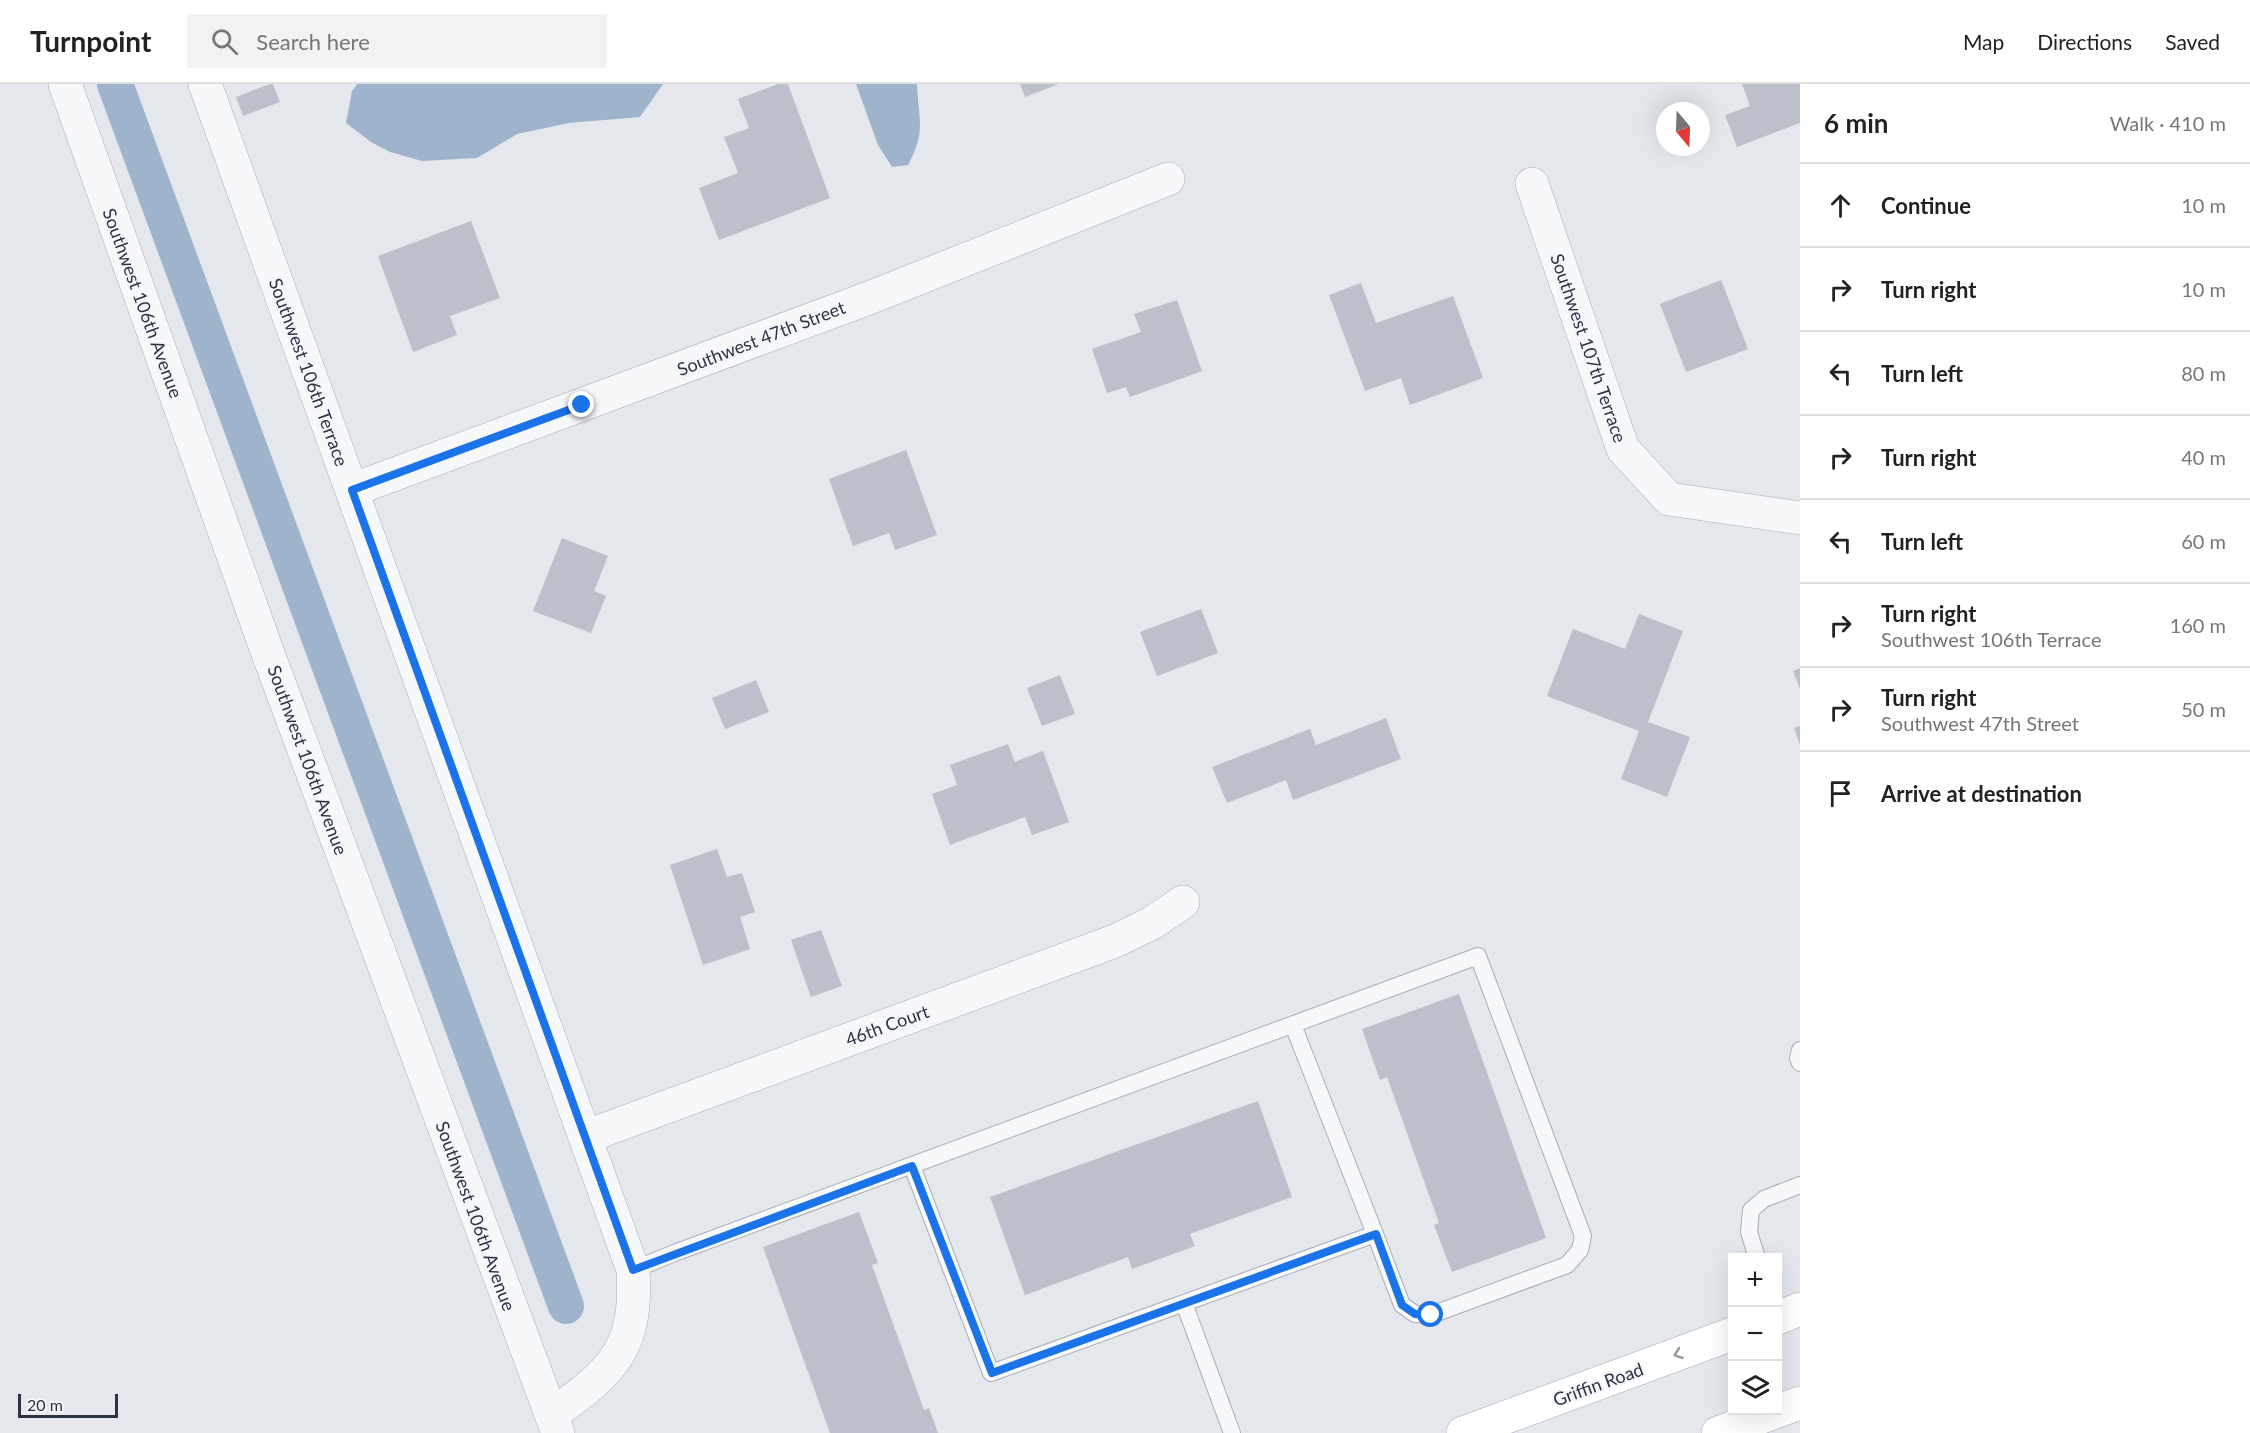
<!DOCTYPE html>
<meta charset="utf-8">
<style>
:root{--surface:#fff;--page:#f2f2f2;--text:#222;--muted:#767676;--line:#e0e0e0}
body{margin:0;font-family:Lato,sans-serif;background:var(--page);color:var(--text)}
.controls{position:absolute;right:18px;bottom:18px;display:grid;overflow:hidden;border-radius:0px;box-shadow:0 6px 24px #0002}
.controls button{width:54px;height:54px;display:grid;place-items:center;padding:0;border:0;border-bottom:2px solid var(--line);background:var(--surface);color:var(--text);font:30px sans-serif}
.compass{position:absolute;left:1656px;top:18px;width:54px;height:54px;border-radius:50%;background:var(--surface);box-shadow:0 6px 24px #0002;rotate:161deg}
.scale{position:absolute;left:18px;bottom:15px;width:100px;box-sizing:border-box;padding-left:6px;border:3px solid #2b3445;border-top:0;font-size:16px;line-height:21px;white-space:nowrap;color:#2b3445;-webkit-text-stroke:4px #f4f6f9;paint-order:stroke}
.stop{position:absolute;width:18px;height:18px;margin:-14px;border:4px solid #1a73e8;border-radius:50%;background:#fff}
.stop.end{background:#1a73e8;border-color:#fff;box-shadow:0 2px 6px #0008}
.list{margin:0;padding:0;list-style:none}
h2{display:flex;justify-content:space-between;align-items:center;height:78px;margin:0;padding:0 24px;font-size:26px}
h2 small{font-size:20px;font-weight:400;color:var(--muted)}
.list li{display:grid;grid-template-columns:39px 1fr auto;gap:18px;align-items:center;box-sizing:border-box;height:84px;padding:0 24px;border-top:2px solid var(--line)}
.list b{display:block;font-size:22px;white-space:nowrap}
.list p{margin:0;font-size:20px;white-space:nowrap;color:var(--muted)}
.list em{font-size:20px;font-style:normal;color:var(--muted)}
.icon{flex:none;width:33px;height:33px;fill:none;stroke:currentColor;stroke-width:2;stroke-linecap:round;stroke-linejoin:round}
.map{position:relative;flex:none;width:1800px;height:1349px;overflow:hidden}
header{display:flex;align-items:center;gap:36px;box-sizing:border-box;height:84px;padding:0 30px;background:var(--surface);border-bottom:2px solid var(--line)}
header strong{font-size:28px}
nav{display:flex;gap:33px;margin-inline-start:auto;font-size:21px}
.search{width:420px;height:54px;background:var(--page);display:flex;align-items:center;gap:15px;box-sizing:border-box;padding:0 21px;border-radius:0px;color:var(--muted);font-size:22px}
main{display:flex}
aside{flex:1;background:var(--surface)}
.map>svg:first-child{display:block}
</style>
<header>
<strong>Turnpoint</strong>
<div class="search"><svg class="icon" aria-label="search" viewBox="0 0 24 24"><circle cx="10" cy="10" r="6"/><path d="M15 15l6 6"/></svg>Search here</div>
<nav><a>Map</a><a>Directions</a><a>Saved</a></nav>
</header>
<main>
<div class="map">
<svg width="1800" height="1349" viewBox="0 0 1800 1349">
<rect width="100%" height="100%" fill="#e4e7ec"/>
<path fill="#9fb4cc" d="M 357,0 L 663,0 L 640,33 L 569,39 L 517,50 L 477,74 L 422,77 L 390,68 L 371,58 L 346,39 L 352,7 Z
M 856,0 L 917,0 C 918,35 927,46 908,81 L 892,83 L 878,61 Z"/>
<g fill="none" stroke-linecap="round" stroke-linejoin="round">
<path stroke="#9fb4cc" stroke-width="36" d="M 115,0 L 566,1222"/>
</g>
<path fill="#bbc0ca" d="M 270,0 L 273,0 L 280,18 L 243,32 L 236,13 Z
M 778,0 L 788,0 L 830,114 L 719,156 L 699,104 L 738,89 L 724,53 L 749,44 L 738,15 Z
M 1020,0 L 1059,0 L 1025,13 Z
M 1742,0 L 1800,0 L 1800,39 L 1737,63 L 1725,31 L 1750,22 Z
M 471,137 L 500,214 L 450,232 L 457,251 L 413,268 L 378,172 Z
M 1721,196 L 1748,265 L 1686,288 L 1660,220 Z
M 1361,199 L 1376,239 L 1453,212 L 1483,294 L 1410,321 L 1401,294 L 1365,307 L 1329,211 Z
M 1177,216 L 1202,287 L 1130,313 L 1126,303 L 1107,309 L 1092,265 L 1141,248 L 1134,230 Z
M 906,366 L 937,451 L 895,466 L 889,449 L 853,462 L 829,395 Z
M 562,454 L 608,472 L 594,507 L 606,512 L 591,549 L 533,527 Z
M 1201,525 L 1218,569 L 1157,592 L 1140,548 Z
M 1639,530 L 1683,547 L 1648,638 L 1690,653 L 1667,713 L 1621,695 L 1639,647 L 1547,612 L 1573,545 L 1625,565 Z
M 1800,584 L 1800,605 L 1793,587 Z
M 1060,591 L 1075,630 L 1042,642 L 1027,604 Z
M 756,596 L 769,628 L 725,645 L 712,614 Z
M 1386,634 L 1401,675 L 1293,716 L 1286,696 L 1227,719 L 1212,683 L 1310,645 L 1316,661 Z
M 1800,642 L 1800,661 L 1794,644 Z
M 1008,660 L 1015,678 L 1043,667 L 1069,738 L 1032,751 L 1025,733 L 950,761 L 932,710 L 957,701 L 950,681 Z
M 717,765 L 727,793 L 742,789 L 755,828 L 740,833 L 750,865 L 703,881 L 670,781 Z
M 821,846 L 842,902 L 811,913 L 791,856 Z
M 1459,910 L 1546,1154 L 1452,1188 L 1434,1141 L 1439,1139 L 1387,993 L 1380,996 L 1362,945 Z
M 1258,1017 L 1292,1113 L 1190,1150 L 1195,1162 L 1132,1185 L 1128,1173 L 1025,1211 L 990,1113 Z
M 859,1128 L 878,1179 L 872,1181 L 924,1326 L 929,1324 L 938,1349 L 830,1349 L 763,1163 Z"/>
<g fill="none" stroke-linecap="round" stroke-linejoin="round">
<g stroke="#a9aeb7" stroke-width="18">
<path id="lane" d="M 1293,941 L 1375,1150
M 1800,966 L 1798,974 L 1800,979
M 912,1082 L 991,1289 L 1184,1219
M 1757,1174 L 1749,1148 L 1751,1126 L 1764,1115 L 1800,1101
M 633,1186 L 677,1168 L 1478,872 L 1583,1152 L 1580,1166 L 1567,1181 L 1431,1231 L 1415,1230 L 1402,1221 L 1375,1150 L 1184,1219 L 1232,1349"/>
</g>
<g stroke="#a9aeb7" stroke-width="34">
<path id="street" d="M 65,0 L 266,564 L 558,1349
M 205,0 L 633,1186 C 638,1266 612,1288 551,1331
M 1532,100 L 1623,365 L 1669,415 L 1800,434
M 352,406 L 869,214 L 1168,95
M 585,1053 L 1115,857 L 1152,839 L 1183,818"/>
</g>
<g stroke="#a3abb8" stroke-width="34">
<path id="primary" d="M 1778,1234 L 1800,1225
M 1463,1349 L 1732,1250
M 1718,1349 L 1800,1319"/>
</g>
<use href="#lane" stroke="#f7f8fa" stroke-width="16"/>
<use href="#street" stroke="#f7f8fa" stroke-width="33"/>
<use href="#primary" stroke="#fff" stroke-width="33"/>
</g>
<defs><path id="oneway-chevron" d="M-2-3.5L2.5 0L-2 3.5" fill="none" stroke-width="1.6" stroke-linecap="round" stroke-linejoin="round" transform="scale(1.5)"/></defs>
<use stroke="#959aa2" href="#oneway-chevron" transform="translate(1678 1270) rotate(160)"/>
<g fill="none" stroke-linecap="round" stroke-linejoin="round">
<path stroke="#1a73e8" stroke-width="8" d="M 582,321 L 352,406 L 633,1186 L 912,1082 L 992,1289 L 1376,1150 L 1402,1221 L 1415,1230 L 1431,1231"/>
</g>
<g text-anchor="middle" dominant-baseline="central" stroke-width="4.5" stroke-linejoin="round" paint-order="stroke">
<g font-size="18" fill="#2b3445" stroke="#f4f6f9">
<text transform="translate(143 219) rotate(70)">Southwest 106th Avenue</text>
<text transform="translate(761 254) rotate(-21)">Southwest 47th Street</text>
<text transform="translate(1589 264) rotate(71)">Southwest 107th Terrace</text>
<text transform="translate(309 288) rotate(70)">Southwest 106th Terrace</text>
<text transform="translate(308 676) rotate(70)">Southwest 106th Avenue</text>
<text transform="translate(887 941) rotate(-20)">46th Court</text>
<text transform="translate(476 1132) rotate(70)">Southwest 106th Avenue</text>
<text transform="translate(1598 1300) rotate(-20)">Griffin Road</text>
</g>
</g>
</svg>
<div class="controls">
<button>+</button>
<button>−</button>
<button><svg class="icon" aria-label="layers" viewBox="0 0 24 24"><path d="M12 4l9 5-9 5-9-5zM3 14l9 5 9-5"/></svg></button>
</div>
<svg class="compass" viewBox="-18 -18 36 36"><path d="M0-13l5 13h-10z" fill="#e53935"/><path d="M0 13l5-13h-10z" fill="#767676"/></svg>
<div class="scale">20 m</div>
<div class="stop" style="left:1431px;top:1231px"></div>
<div class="stop end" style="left:582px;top:321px"></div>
</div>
<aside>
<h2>6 min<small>Walk · 410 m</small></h2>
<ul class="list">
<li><svg class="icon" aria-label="ahead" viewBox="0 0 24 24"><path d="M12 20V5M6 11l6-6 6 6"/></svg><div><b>Continue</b></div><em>10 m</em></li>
<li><svg class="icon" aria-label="right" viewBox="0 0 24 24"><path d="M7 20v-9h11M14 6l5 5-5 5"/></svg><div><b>Turn right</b></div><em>10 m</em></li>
<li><svg class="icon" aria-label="left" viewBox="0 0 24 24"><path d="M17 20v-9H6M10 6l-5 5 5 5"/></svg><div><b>Turn left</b></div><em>80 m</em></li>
<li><svg class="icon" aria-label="right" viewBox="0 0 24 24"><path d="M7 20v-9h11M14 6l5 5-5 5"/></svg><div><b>Turn right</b></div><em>40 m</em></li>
<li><svg class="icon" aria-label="left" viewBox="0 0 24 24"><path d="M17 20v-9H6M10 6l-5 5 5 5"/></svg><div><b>Turn left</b></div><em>60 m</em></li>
<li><svg class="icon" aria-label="right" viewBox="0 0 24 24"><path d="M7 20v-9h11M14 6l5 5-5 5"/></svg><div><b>Turn right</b><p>Southwest 106th Terrace</p></div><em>160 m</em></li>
<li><svg class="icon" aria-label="right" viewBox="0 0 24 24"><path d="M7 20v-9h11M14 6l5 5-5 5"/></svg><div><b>Turn right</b><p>Southwest 47th Street</p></div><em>50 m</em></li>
<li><svg class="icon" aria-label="arrive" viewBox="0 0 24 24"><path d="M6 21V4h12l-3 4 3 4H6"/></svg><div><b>Arrive at destination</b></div></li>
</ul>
</aside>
</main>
